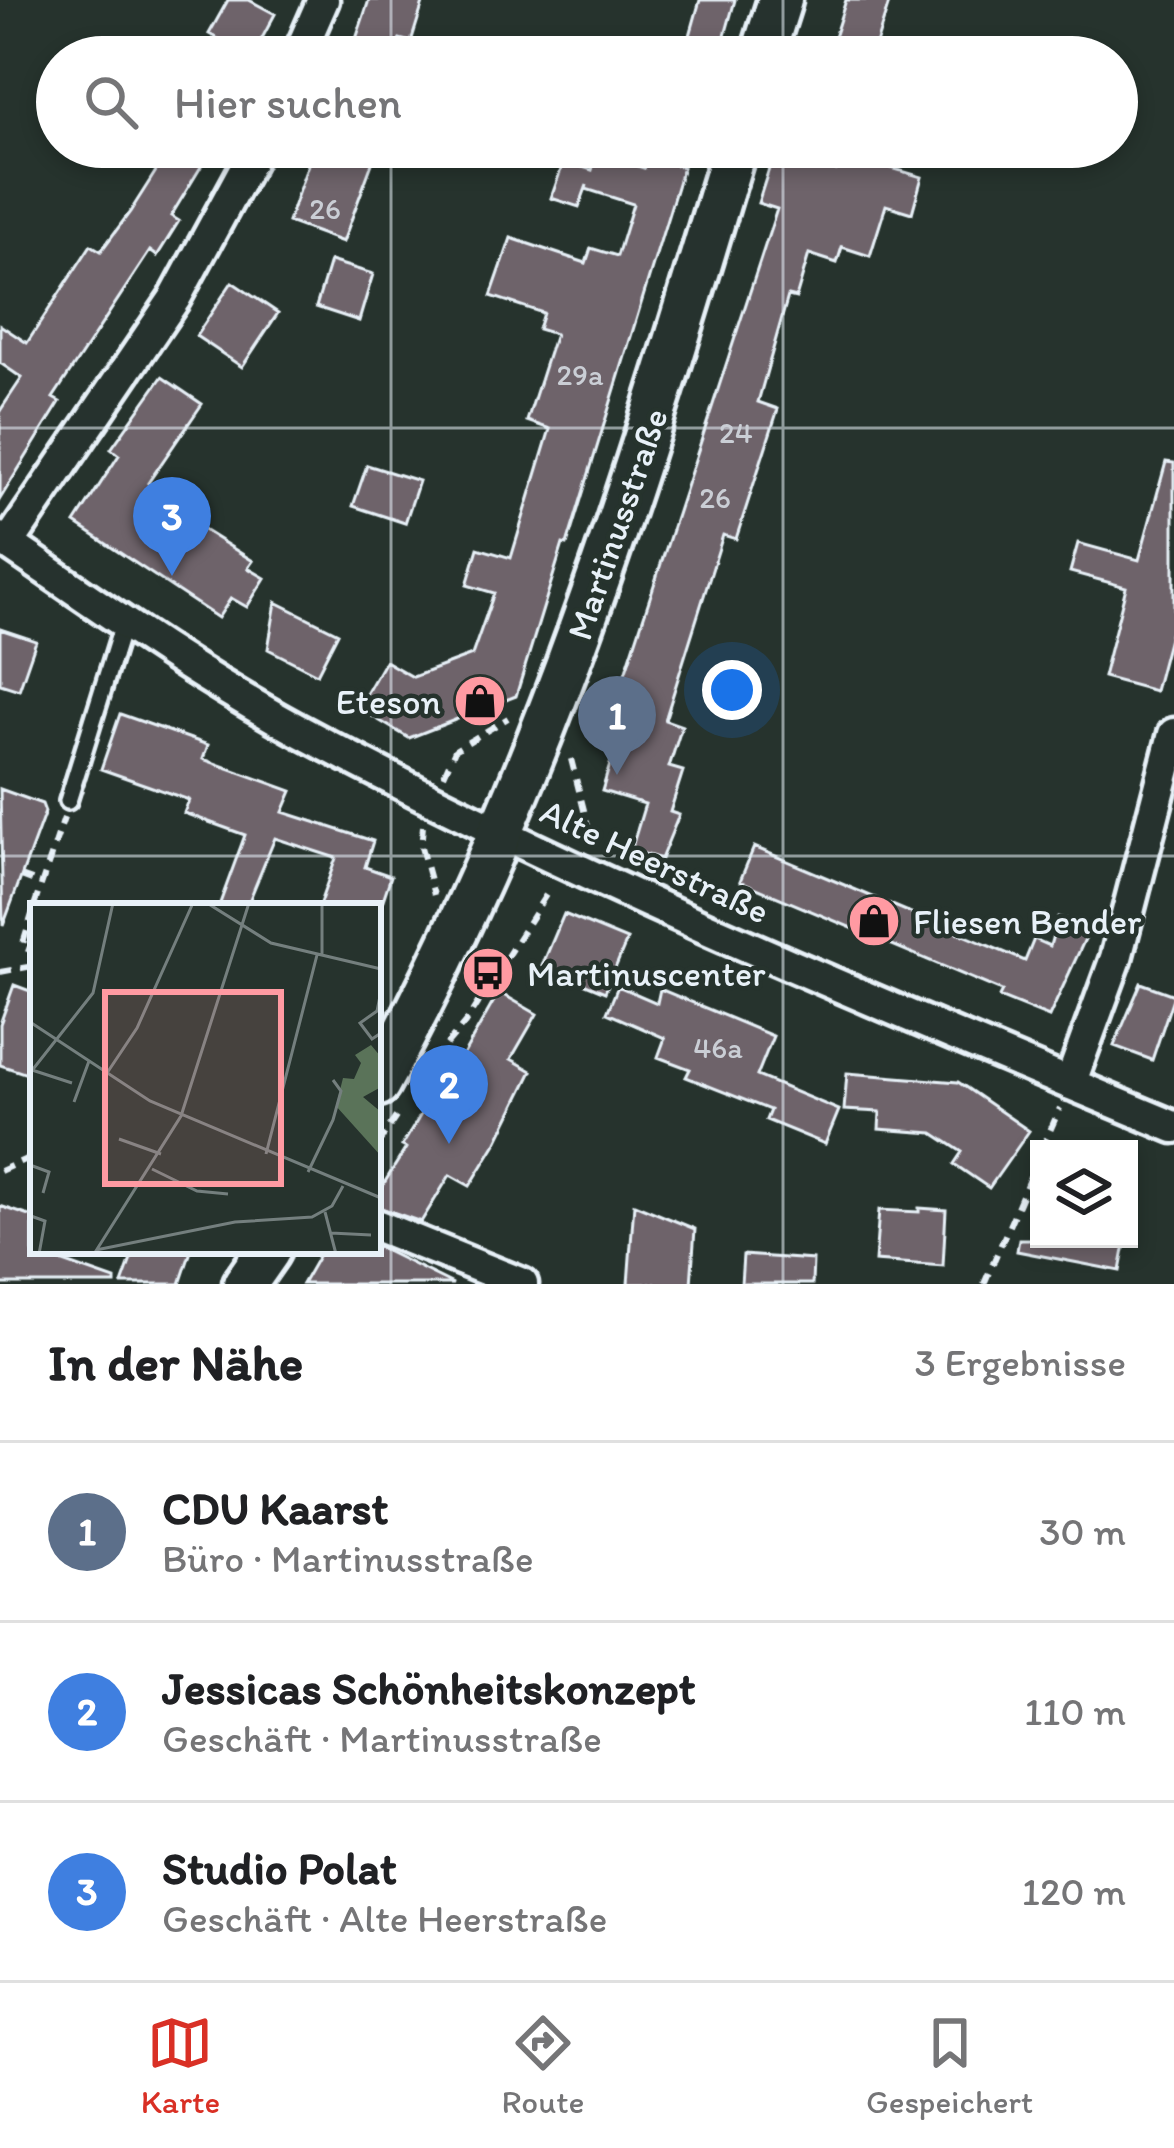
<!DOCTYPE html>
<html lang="de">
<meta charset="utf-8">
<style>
:root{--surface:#fff;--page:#f6f6f6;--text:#202124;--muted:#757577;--line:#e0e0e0;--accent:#d93025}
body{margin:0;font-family:Itim,sans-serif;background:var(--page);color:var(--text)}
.controls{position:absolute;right:36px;bottom:36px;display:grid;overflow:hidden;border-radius:0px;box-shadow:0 6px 18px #0003}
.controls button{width:108px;height:108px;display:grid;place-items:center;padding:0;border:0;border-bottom:3px solid var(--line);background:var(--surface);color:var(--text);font:60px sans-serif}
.you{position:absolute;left:732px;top:690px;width:42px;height:42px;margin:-30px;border:9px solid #fff;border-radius:50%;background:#1a73e8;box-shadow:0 0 0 18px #1a73e833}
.badge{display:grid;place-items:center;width:78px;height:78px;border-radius:50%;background:var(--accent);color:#fff;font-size:39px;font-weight:700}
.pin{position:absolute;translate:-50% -99px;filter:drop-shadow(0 3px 6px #0008)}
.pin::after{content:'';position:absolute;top:63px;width:42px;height:36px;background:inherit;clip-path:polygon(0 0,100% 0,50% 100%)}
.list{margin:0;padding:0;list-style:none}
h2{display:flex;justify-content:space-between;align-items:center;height:156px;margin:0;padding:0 48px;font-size:51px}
h2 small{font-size:39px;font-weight:400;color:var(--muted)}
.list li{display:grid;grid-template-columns:78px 1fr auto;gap:36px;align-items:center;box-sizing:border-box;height:180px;padding:0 48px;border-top:3px solid var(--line)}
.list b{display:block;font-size:45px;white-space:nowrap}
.list p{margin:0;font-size:39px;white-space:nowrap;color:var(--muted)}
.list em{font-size:39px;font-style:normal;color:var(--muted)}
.icon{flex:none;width:66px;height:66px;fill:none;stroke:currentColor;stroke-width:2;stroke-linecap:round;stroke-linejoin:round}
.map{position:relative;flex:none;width:1174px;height:1284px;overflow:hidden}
.search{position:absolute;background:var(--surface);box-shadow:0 6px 18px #0003;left:36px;right:36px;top:36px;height:132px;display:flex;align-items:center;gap:30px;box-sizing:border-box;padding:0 42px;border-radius:66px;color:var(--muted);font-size:45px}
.sheet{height:696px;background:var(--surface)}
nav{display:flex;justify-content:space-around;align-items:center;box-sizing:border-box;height:168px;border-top:3px solid var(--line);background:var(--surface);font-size:33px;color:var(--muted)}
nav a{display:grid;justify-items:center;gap:6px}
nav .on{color:var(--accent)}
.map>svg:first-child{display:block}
</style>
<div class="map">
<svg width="1174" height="1284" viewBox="0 0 1174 1284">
<rect width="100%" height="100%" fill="#26332d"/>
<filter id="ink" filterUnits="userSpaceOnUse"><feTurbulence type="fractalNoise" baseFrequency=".00833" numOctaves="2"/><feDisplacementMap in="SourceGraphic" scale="24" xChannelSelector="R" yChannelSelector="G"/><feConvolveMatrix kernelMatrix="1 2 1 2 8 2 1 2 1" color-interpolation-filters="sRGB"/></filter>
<g filter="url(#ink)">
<path fill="#6e646b" stroke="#e8f1f8" stroke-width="3" d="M 228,0 L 249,0 L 275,14 L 252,57 L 209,34 Z
M 369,0 L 424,0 L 411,42 L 400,39 L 394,57 L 350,57 Z
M 700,0 L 735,0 L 719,57 L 684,57 Z
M 846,0 L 890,0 L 872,57 L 831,47 Z
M 117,147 L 213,147 L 171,216 L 179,221 L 157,256 L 150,251 L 53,398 L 60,402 L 0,499 L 0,411 L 22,378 L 0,363 L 0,325 L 27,343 L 91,245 L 101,251 L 130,212 L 156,171 Z
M 314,147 L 378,147 L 343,242 L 288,222 Z
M 775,150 L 836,170 L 841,153 L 922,177 L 912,213 L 886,205 L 870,256 L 842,247 L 837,263 L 809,254 L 796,298 L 788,296 L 758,402 L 778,409 L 736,539 L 723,535 L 665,720 L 682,726 L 669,767 L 683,771 L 670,812 L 679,815 L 661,859 L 631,850 L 645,804 L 602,791 L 614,751 L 601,747 L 777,209 L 758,203 Z
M 597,153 L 644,168 L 648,156 L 683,167 L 567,545 L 563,544 L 516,696 L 409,738 L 358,708 L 385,661 L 413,677 L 472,655 L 494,593 L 467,585 L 478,548 L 511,558 L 550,429 L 527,421 L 555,334 L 538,329 L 543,313 L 491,296 L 511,238 L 586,263 L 591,248 L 617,256 L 633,204 L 586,189 L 587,185 L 579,207 L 551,198 L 564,161 L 592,170 Z
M 330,261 L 373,274 L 359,321 L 316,307 Z
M 232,282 L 278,313 L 242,367 L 196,336 Z
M 162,377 L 202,404 L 148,483 L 184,509 L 180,515 L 253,561 L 248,568 L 265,578 L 247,607 L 231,598 L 218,618 L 75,523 L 119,455 L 111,449 Z
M 1166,462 L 1174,463 L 1174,619 L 1155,691 L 1103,677 L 1126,587 L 1070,572 L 1078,543 L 1139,560 Z
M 367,465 L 419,481 L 405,523 L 353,506 Z
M 276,602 L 338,633 L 317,674 L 268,649 Z
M 0,629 L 36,641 L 19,690 L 0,684 Z
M 120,714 L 208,745 L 203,759 L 292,791 L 283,812 L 373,841 L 365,867 L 391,876 L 381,906 L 319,906 L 336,858 L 275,838 L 247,906 L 219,906 L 245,835 L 184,813 L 189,800 L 101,769 Z
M 0,789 L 42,804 L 45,812 L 3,926 Z
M 754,847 L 1025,961 L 1034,939 L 1050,946 L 1058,917 L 1091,926 L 1049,1017 L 999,997 L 1002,991 L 740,881 Z
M 564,914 L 627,940 L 605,992 L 542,966 Z
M 1141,983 L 1174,995 L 1152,1060 L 1114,1046 Z
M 14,985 L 33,992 L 33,1076 L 0,1065 L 0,1024 Z
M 618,986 L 657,1003 L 660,989 L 773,1036 L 757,1076 L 839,1110 L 825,1144 L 766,1120 L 770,1110 L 686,1077 L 690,1069 L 658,1057 L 665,1038 L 607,1013 Z
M 499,992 L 537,1014 L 511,1059 L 532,1071 L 497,1142 L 470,1186 L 450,1175 L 421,1222 L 378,1207 L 378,1193 L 406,1148 L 402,1146 L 429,1101 L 435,1105 Z
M 847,1073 L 958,1082 L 1029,1131 L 989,1188 L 954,1164 L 962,1152 L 933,1133 L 879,1129 L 880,1112 L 844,1110 Z
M 634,1204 L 695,1229 L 691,1284 L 628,1284 Z
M 0,1206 L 33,1217 L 33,1251 L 58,1251 L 55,1259 L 115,1280 L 115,1284 L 0,1284 Z
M 919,1208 L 946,1210 L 943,1266 L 875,1261 L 879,1210 L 919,1212 Z
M 1019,1239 L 1126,1239 L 1120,1271 L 1017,1251 Z
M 378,1247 L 453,1284 L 302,1284 L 321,1251 Z
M 134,1251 L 191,1251 L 180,1284 L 122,1284 Z
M 743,1255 L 813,1260 L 812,1284 L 741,1284 Z"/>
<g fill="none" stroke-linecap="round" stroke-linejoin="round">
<g stroke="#e8f1f8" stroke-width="24">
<path id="service" d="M 68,801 L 124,621"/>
</g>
<g stroke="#e8f1f8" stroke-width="39">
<path id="minor" d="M 298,57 L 323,0
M 0,538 C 97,604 194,674 298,730 C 581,882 878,1003 1174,1127
M 8,544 L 175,298 L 257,147
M 1070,1084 L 1116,958 L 1174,734
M 378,1226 L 522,1284"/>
</g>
<g stroke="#e8f1f8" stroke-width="51">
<path id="secondary" d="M 762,57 L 780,0
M 378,1084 C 544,783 637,474 735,147
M 245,1284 L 268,1251"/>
</g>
<path stroke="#e8f1f8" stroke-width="6" stroke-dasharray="12 9" stroke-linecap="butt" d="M 571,759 L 588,826 L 580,837
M 444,775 L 455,750 L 508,718
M 423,826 L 421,847 L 434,895
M 21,876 L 40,883
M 34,906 L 64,818
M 33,911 L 22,947 L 33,951
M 0,972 L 33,966
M 433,1061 L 465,1023 L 549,890
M 378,1144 L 396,1117
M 1042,1149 L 1060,1108
M 0,1171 L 33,1156
M 984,1284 L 1039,1156"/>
<use href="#service" stroke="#26332d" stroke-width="15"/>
<use href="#minor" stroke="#26332d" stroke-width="30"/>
<use href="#secondary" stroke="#26332d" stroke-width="42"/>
</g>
</g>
<path fill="none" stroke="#e8f1f8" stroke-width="3" stroke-opacity="0.55" d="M 391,0 L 391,57M 783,0 L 783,57M 391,147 L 391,1284M 783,147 L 783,1284M 0,428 L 1174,428M 0,856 L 1174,856"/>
<defs>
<g id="shop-disc" transform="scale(2.7)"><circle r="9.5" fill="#ff9aa2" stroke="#26332d"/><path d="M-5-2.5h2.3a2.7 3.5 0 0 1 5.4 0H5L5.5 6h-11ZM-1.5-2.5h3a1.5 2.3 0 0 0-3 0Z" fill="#111"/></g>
<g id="bus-disc" transform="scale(2.7)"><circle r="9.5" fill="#ff9aa2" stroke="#26332d"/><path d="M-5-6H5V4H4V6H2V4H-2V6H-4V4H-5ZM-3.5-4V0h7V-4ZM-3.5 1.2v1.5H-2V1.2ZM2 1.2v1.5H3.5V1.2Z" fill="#111"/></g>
</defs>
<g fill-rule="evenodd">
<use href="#shop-disc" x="480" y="701"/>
<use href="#shop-disc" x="874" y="921"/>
<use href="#bus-disc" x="488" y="973"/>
</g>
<g text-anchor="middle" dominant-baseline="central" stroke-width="9" stroke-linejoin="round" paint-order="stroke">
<g font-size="30" fill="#caced5">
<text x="325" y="208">26</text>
<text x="580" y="374">29a</text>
<text x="736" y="432">24</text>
<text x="715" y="497">26</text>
<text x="718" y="1047">46a</text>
</g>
<g font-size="36" fill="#e8f1f8" stroke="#26332d">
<text transform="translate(617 524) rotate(-71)">Martinusstraße</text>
<text transform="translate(655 861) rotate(25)">Alte Heerstraße</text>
</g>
<g font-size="36" fill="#e8f1f8" stroke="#26332d" text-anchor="start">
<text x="441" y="701" text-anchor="end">Eteson</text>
<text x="913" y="921">Fliesen Bender</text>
<text x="527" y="973">Martinuscenter</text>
</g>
</g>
<g transform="translate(30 903)">
<rect width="351" height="351" fill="#26332d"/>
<path d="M 341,142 L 351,154 L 351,184 L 333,194 L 351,209 L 351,253 L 306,203 L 313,175 L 324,176 L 331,160 L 325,152 Z" fill="#5a7359"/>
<path fill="none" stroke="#747f7e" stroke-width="3" d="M 177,0 L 241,40 L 351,66M 292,51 L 292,0M 351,88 L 347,108 L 330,120 L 342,136 L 351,130M 0,119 L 120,198 L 351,295M 2,167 L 42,180M 0,170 L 63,90 L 83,0M 77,170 L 107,125 L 163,0M 44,199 L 59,158M 89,236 L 131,251M 236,251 L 287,52M 0,262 L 19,269 L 13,290M 122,266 L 167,288 L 198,291M 278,269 L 303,217 L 311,188 L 303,177M 295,309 L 306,351M 1,313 L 15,318 L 9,351M 301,330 L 341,332M 66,347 L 205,319 L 282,314 L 302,303 L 313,283M 64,351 L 151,213 L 219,0"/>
<path fill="#ff9aa2" fill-opacity="0.15" stroke="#ff9aa2" stroke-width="6" d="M 75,89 L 251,89 L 251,281 L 75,281 Z"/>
<rect width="351" height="351" fill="none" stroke="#e8f1f8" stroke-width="6"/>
</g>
</svg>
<div class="controls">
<button><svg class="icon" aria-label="layers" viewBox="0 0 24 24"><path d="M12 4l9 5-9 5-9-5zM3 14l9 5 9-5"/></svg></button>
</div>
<div class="you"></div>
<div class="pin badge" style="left:617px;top:775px;background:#5c6f8a">1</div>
<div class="pin badge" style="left:449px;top:1144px;background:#3f7fe0">2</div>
<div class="pin badge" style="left:172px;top:576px;background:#3f7fe0">3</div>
<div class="search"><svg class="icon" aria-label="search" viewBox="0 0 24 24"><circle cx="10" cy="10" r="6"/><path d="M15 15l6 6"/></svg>Hier suchen</div>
</div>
<section class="sheet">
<h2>In der Nähe<small>3 Ergebnisse</small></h2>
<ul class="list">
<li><span class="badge" style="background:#5c6f8a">1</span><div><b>CDU Kaarst</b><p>Büro · Martinusstraße</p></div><em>30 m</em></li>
<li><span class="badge" style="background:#3f7fe0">2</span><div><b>Jessicas Schönheitskonzept</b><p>Geschäft · Martinusstraße</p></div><em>110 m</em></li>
<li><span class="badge" style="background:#3f7fe0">3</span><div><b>Studio Polat</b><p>Geschäft · Alte Heerstraße</p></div><em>120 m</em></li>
</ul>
</section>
<nav>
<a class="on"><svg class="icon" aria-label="map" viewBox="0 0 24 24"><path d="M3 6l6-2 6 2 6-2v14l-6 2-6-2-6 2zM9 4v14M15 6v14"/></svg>Karte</a>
<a><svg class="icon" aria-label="directions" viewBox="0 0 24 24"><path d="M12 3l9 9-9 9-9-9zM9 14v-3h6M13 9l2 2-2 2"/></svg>Route</a>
<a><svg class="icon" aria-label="saved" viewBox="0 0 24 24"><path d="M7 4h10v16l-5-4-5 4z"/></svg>Gespeichert</a>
</nav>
